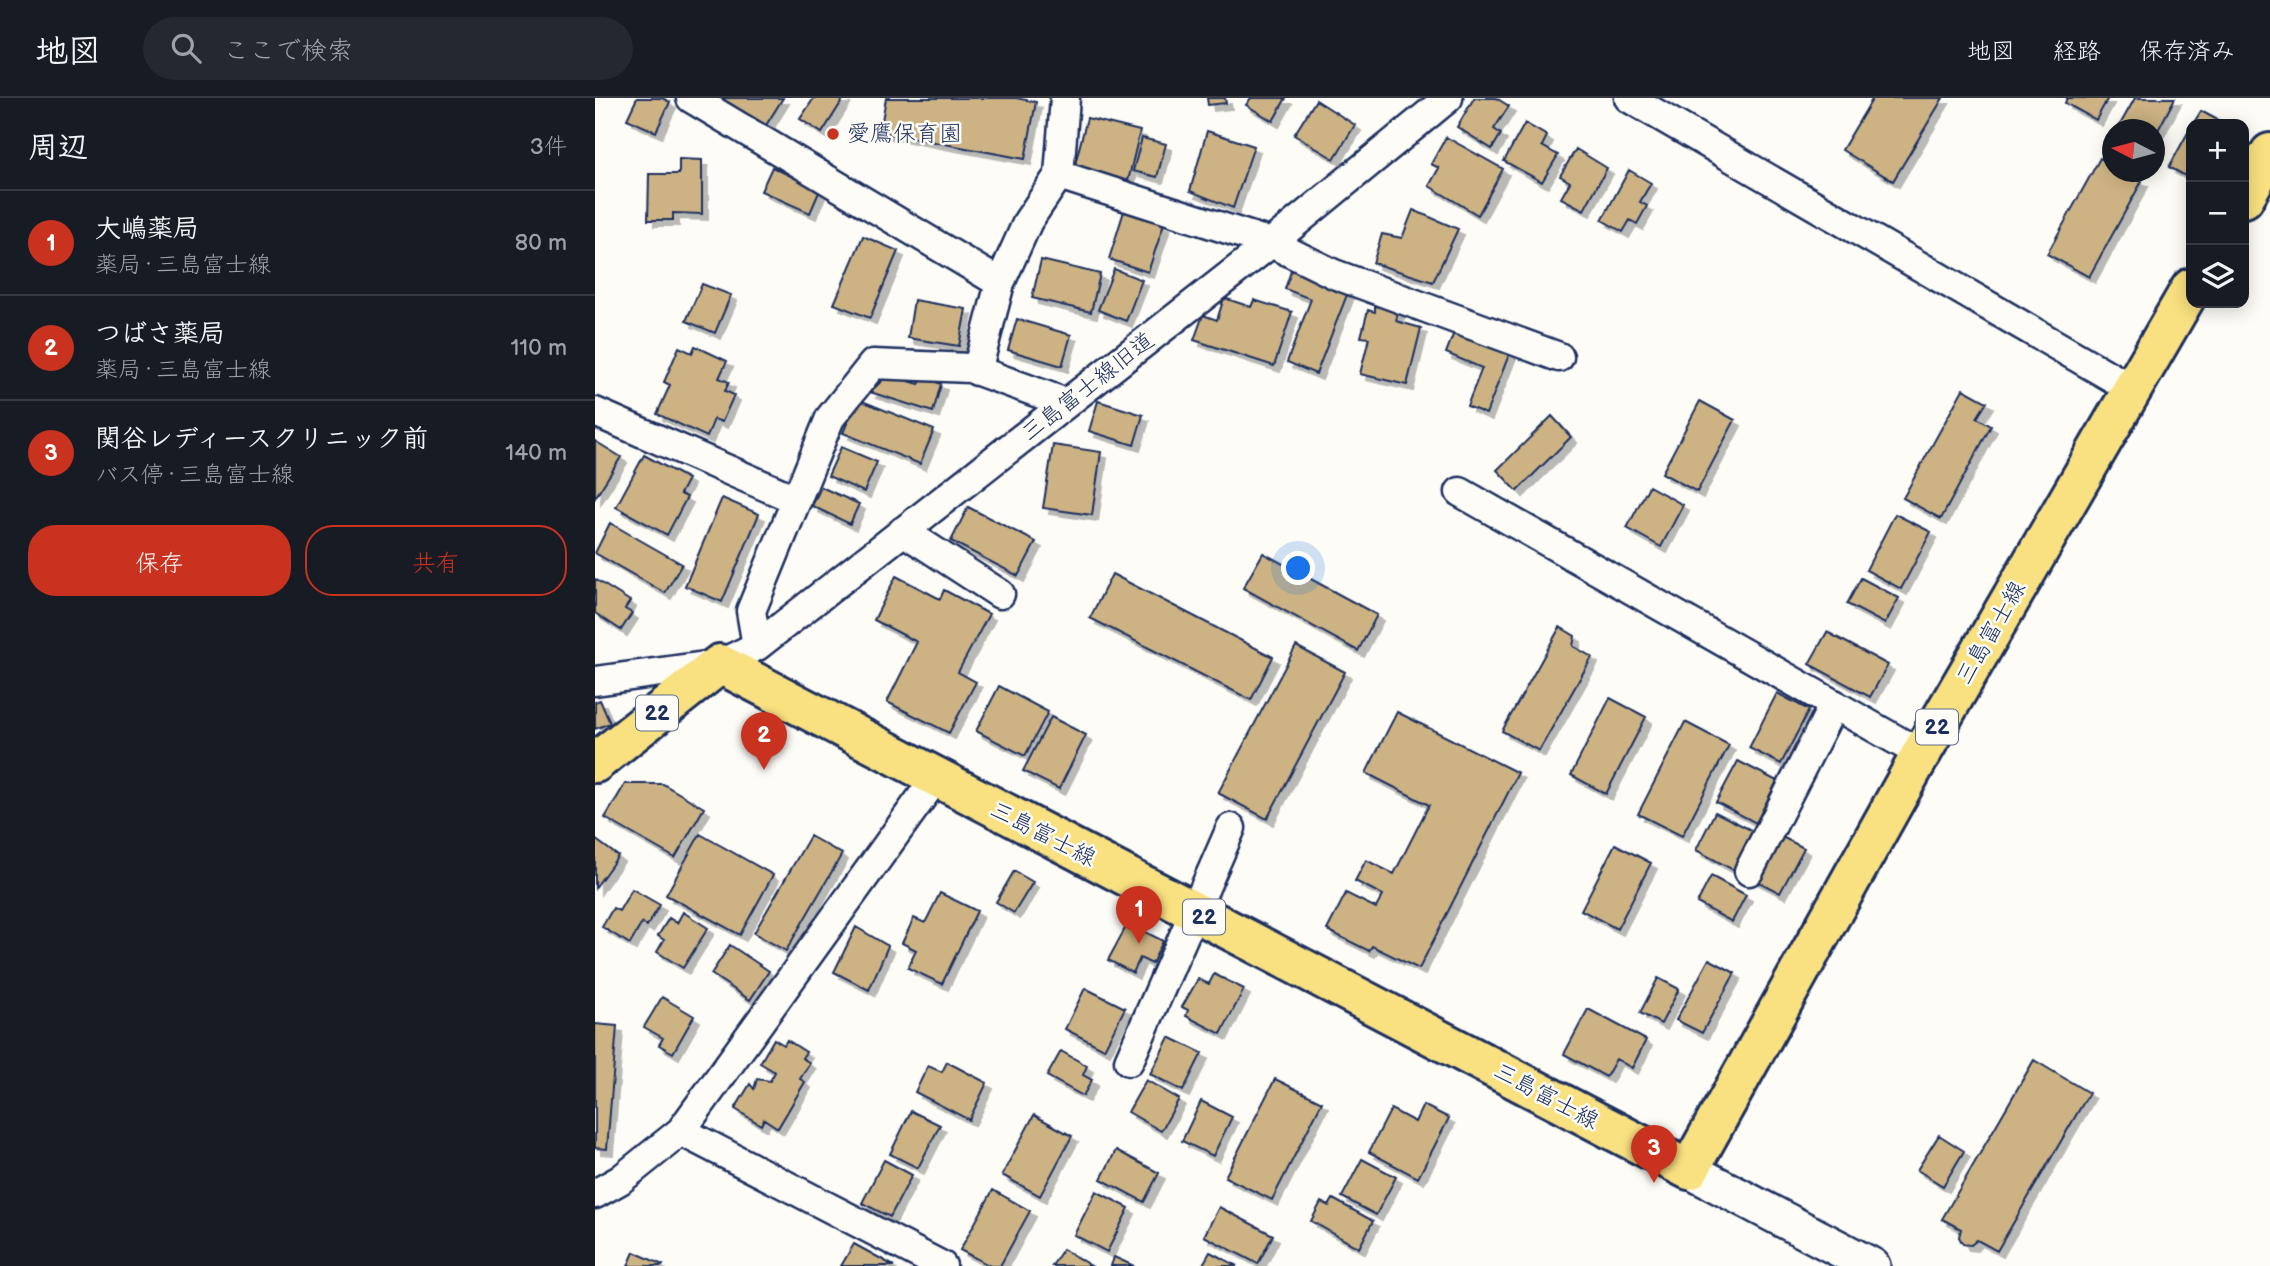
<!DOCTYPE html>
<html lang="ja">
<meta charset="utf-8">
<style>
:root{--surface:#171b24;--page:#242831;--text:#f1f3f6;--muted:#9ea1a6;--line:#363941;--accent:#c8321e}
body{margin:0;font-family:"Balsamiq Sans","Klee One",sans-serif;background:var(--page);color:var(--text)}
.controls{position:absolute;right:21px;top:21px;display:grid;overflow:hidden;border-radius:14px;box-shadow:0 4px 18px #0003}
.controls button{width:63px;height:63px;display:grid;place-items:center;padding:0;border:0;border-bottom:2px solid var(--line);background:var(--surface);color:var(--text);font:35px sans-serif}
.compass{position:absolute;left:1507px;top:21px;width:63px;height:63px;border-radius:50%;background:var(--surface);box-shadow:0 4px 18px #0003;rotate:276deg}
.you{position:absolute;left:704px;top:471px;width:24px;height:24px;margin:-18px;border:5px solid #fff;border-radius:50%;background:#1a73e8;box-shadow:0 0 0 10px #1a73e833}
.badge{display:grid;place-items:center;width:46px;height:46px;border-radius:50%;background:var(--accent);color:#fff;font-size:23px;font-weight:700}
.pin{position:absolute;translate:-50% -58px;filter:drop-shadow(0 2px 4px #0008)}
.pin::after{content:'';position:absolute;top:37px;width:24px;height:21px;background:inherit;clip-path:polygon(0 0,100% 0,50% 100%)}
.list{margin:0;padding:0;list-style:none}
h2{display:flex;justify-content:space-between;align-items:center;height:91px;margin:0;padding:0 28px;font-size:30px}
h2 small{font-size:23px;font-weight:400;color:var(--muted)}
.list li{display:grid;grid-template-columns:46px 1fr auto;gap:21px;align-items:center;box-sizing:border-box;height:105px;padding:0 28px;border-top:2px solid var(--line)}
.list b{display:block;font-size:26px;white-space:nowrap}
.list p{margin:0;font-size:23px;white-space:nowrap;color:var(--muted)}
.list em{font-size:23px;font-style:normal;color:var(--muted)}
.actions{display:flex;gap:14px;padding:21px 28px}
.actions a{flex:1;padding:16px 0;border:2px solid var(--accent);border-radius:28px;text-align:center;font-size:24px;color:var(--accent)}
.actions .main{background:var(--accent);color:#fff}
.icon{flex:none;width:38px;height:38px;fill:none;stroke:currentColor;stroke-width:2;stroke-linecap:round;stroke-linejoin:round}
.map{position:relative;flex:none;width:1675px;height:1168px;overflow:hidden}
header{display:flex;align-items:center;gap:42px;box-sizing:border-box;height:98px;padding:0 35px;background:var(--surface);border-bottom:2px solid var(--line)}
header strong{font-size:33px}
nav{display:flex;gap:38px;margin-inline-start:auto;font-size:24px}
.search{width:490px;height:63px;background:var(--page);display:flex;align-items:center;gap:18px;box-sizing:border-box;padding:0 24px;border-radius:38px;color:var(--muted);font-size:26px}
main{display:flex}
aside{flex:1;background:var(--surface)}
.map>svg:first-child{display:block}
</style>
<header>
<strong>地図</strong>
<div class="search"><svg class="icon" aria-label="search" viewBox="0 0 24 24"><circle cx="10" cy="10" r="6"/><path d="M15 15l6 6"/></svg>ここで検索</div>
<nav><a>地図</a><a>経路</a><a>保存済み</a></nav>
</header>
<main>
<aside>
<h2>周辺<small>3件</small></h2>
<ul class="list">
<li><span class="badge">1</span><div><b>大嶋薬局</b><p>薬局 · 三島富士線</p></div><em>80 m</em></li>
<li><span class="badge">2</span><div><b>つばさ薬局</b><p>薬局 · 三島富士線</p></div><em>110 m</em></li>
<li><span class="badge">3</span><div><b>関谷レディースクリニック前</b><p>バス停 · 三島富士線</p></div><em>140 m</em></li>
</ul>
<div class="actions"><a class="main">保存</a><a>共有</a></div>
</aside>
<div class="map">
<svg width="1675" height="1168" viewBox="0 0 1675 1168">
<defs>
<filter id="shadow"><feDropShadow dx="6" dy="6" stdDeviation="0" flood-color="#0004"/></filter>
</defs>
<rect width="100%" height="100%" fill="#fdfcf7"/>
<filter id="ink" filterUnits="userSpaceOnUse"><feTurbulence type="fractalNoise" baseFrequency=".0143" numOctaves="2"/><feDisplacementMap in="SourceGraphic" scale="14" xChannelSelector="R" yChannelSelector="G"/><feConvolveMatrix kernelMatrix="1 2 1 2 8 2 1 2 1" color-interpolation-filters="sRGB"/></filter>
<g filter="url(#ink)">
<path fill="#cdb383" stroke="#1b2f5e" stroke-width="2" filter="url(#shadow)" d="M 42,0 L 67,0 L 75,4 L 61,34 L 32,21 Z
M 123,0 L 188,0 L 168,32 Z
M 219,0 L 249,0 L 227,35 L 205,21 Z
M 291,0 L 421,0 L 441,4 L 430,61 L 285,34 Z
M 612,0 L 630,0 L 631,5 L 613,7 Z
M 656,0 L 691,0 L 678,23 L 651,7 Z
M 879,0 L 901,0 L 914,8 L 899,31 L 906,36 L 897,51 L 862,29 Z
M 1278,0 L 1348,0 L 1298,83 L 1247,52 Z
M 1472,0 L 1513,0 L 1501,22 L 1470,5 Z
M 1540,0 L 1580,0 L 1560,38 L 1560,32 L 1522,32 Z
M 721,2 L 760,27 L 739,61 L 699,37 Z
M 1606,13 L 1630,26 L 1598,26 Z
M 492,20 L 545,33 L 533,83 L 479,70 Z
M 930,25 L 952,38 L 947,48 L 963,57 L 947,84 L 909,63 Z
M 1596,29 L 1596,81 L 1574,69 Z
M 612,33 L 659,48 L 638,110 L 595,93 Z
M 851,39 L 908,71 L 883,117 L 834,88 L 844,70 L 836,66 Z
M 547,40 L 571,46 L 562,79 L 538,73 Z
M 981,51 L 1012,70 L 989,112 L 966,100 L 975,84 L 965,78 Z
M 1505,60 L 1518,67 L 1518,74 L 1529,74 L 1547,83 L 1494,179 L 1452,156 Z
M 84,61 L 107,62 L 107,116 L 78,115 L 78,122 L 53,122 L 54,76 L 84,76 Z
M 177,69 L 225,92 L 215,115 L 166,93 Z
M 1034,72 L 1056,85 L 1045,104 L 1052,108 L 1042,126 L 1035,122 L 1028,134 L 1007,122 Z
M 818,112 L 863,131 L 838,184 L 778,165 L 787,136 L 807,140 Z
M 529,113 L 569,126 L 553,174 L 514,161 Z
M 268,138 L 303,153 L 275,220 L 239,206 Z
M 446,162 L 505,176 L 496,214 L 437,200 Z
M 698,167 L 755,189 L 721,276 L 692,264 L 716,201 L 690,191 Z
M 519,171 L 547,182 L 531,223 L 503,212 Z
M 107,186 L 136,197 L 120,235 L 91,223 Z
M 629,200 L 656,209 L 659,202 L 697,214 L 679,268 L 599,242 L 608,217 L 622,222 Z
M 319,202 L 371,211 L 364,248 L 313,240 Z
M 780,205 L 804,211 L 801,223 L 826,230 L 812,287 L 765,276 L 774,240 L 766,239 L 773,212 L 780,214 Z
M 422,221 L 476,237 L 467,268 L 413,252 Z
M 860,232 L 915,254 L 891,316 L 872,308 L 887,270 L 851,255 Z
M 100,248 L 132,263 L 124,280 L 134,284 L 130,293 L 139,297 L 127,324 L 119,321 L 112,339 L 62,316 L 75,287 L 69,284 L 84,249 L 97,255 Z
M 293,277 L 324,286 L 328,279 L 346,286 L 338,314 L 275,294 Z
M 1368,291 L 1392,304 L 1382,320 L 1396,328 L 1346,421 L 1308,400 Z
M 262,301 L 339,332 L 325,366 L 248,335 Z
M 503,303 L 548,317 L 539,347 L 494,333 Z
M 1105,303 L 1140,322 L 1102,394 L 1067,375 Z
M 957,318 L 976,339 L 922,393 L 902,372 Z
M 0,343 L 26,359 L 0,400 Z
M 458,347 L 506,354 L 497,417 L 448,410 Z
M 246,349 L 282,364 L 269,394 L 233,378 Z
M 49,357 L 93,381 L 85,396 L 92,399 L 72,437 L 21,409 Z
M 1054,388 L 1088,407 L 1066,449 L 1032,430 Z
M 226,389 L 264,406 L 255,426 L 217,408 Z
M 127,400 L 164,416 L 127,504 L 90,488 Z
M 373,409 L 441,444 L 423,478 L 356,443 Z
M 1300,416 L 1336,434 L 1306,491 L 1271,472 Z
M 15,425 L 87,466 L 70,495 L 0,455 Z
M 668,455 L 782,517 L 763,553 L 648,490 Z
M 517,476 L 678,559 L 656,602 L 495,520 Z
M 301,478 L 345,501 L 349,492 L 394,516 L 363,574 L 381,584 L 354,635 L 292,604 L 322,544 L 279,522 Z
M 1266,480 L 1304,500 L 1290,526 L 1252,506 Z
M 0,481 L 35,503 L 30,511 L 37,515 L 26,532 L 0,515 Z
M 965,529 L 980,538 L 978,548 L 997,559 L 944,653 L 907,633 Z
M 1232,534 L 1293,567 L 1275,599 L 1214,566 Z
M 701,548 L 750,574 L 672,721 L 623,695 Z
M 404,588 L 453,614 L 430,658 L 381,633 Z
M 1182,595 L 1214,612 L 1186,666 L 1154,650 Z
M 1015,600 L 1051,619 L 1011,696 L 976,677 Z
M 5,602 L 15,625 L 0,631 L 0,604 Z
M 802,614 L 923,675 L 824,871 L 777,848 L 774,853 L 732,832 L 751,795 L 781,810 L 788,797 L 760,783 L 771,762 L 799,776 L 834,707 L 771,675 Z
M 456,619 L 491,637 L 464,691 L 428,673 Z
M 1090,624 L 1134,647 L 1087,738 L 1043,716 Z
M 1143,663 L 1182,683 L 1161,725 L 1121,704 Z
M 30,686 L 68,686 L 109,710 L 80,760 L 10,720 Z
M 1120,714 L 1162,735 L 1142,774 L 1101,752 Z
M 105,736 L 178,777 L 145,837 L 71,797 Z
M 1181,736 L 1209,750 L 1185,795 L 1158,781 Z
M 215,738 L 247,756 L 191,853 L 159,835 Z
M 0,741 L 23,758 L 0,790 Z
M 1020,746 L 1056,765 L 1022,831 L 986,812 Z
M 419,773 L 438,784 L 419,815 L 401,804 Z
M 1116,778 L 1151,797 L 1137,824 L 1102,805 Z
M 37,791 L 65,807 L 52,828 L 47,825 L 35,846 L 7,829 L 18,810 L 24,813 Z
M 345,795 L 382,813 L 347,886 L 313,870 L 321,852 L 307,845 L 319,820 L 330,825 Z
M 88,814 L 113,830 L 88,870 L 62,854 L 69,842 L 63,838 L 74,820 L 82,825 Z
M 533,825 L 568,843 L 557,866 L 545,860 L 538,875 L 513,862 Z
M 261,829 L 293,848 L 274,892 L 239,874 Z
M 135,847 L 174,873 L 155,902 L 116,876 Z
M 1114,861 L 1140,875 L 1107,935 L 1081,922 Z
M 619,876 L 649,891 L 626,936 L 591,918 L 593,912 L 587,909 L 603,881 L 614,886 Z
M 1063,880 L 1084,891 L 1066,926 L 1045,915 Z
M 490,890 L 530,910 L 509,951 L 470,931 Z
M 67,899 L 99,918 L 78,955 L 64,947 L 68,940 L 49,929 Z
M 993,911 L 1051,942 L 1037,970 L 1021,961 L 1011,979 L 969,956 Z
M 0,926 L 22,928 L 12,1051 L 0,1050 Z
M 574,939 L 607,955 L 588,993 L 555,976 Z
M 179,941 L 189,947 L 192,942 L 211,954 L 207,960 L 215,965 L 205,981 L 210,984 L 183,1030 L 169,1021 L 166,1027 L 140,1011 L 155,986 L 159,991 L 162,981 L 175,983 L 180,974 L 165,965 Z
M 466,953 L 492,968 L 488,977 L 497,982 L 488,998 L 452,978 Z
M 1439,962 L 1494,995 L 1402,1153 L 1382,1142 L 1376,1147 L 1368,1146 L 1364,1139 L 1366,1131 L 1347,1121 Z
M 352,964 L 392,985 L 374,1022 L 320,994 L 333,968 L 347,974 Z
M 680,981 L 727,1004 L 677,1102 L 630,1079 Z
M 551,982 L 584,1001 L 566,1033 L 533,1014 Z
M 606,1003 L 637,1019 L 618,1058 L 587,1043 Z
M 828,1007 L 854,1020 L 823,1080 L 774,1054 L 796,1011 L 820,1024 Z
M 316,1013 L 345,1027 L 323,1070 L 295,1056 Z
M 439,1017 L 477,1038 L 445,1098 L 407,1077 Z
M 1344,1037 L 1369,1053 L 1348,1088 L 1322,1072 Z
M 521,1052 L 564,1075 L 549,1104 L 506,1081 Z
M 767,1061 L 801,1079 L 781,1117 L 747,1099 Z
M 289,1062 L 317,1077 L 295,1119 L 267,1105 Z
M 398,1092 L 435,1113 L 405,1168 L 395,1168 L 365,1152 Z
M 501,1093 L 534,1110 L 512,1154 L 479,1137 Z
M 738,1101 L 778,1123 L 764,1150 L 716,1123 L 726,1104 L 734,1108 Z
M 624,1109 L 678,1137 L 663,1166 L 609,1138 Z
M 259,1146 L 299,1168 L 246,1168 Z
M 468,1151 L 496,1168 L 457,1168 Z
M 39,1154 L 68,1167 L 67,1168 L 33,1168 Z
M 615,1154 L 642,1168 L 607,1168 Z
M 519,1159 L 539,1168 L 516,1168 Z"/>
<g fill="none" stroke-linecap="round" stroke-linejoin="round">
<g stroke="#1b2f5e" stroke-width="33">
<path id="minor" d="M 96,0 L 405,185 L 433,123 L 464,77 L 676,145 L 739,176 L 964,259
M 1034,0 L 1537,291
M 464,77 L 470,0
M 382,273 L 405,185
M 0,314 L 202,402
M 865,394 L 1326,656
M 308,433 L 405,496
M 162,548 L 156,513 L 235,320 L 278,266 L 375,270 L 471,305
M 0,583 L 125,566 L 162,548 L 676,145 L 853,0
M 340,681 L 86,1033 L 347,1168
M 1154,773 L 1239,606
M 534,963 L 636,730
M 0,1096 L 25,1082 L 86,1033"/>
</g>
<g stroke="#1b2f5e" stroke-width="40">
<path id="tertiary" d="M 1094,1072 L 1277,1168"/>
</g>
<g stroke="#1b2f5e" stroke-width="44">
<path id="primary" d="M 1649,100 L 1675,55
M 0,665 L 125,566 L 1094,1072 L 1326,656 L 1596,190"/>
</g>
<use href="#minor" stroke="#fdfcf7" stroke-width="28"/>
<use href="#tertiary" stroke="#fdfcf7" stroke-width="35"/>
<use href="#primary" stroke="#f9e181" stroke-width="38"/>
</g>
</g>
<circle fill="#c8321e" stroke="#fdfcf7" stroke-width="2.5" cx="238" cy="36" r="7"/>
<g text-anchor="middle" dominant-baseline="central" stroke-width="5" stroke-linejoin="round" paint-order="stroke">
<g fill="#fdfcf7" stroke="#5f6c8c" stroke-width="2">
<rect x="41" y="597.5" width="42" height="35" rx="5"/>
<rect x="1321" y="611.5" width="42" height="35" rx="5"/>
<rect x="588" y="801.5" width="42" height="35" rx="5"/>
</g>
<g font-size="21" font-weight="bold" fill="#1b2f5e">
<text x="62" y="615">22</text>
<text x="1342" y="629">22</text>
<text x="609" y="819">22</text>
</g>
<g font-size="23" fill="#1b2f5e" stroke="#fdfcf7" text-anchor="start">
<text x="252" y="36">愛鷹保育園</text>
</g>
<g font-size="23" fill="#1b2f5e" stroke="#fdfcf7">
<text transform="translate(493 289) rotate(-38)">三島富士線旧道</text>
<text transform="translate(1396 535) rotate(-60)">三島富士線</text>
<text transform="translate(448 736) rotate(27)">三島富士線</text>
<text transform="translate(951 998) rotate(28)">三島富士線</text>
</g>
</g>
</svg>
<div class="controls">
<button>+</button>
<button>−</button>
<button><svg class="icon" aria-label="layers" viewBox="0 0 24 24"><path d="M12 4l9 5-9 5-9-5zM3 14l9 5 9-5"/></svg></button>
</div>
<svg class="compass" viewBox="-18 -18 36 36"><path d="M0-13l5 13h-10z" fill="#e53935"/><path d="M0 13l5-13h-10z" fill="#9ea1a6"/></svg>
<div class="you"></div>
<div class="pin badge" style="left:544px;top:846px">1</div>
<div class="pin badge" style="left:169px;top:672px">2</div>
<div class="pin badge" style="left:1059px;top:1085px">3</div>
</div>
</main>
